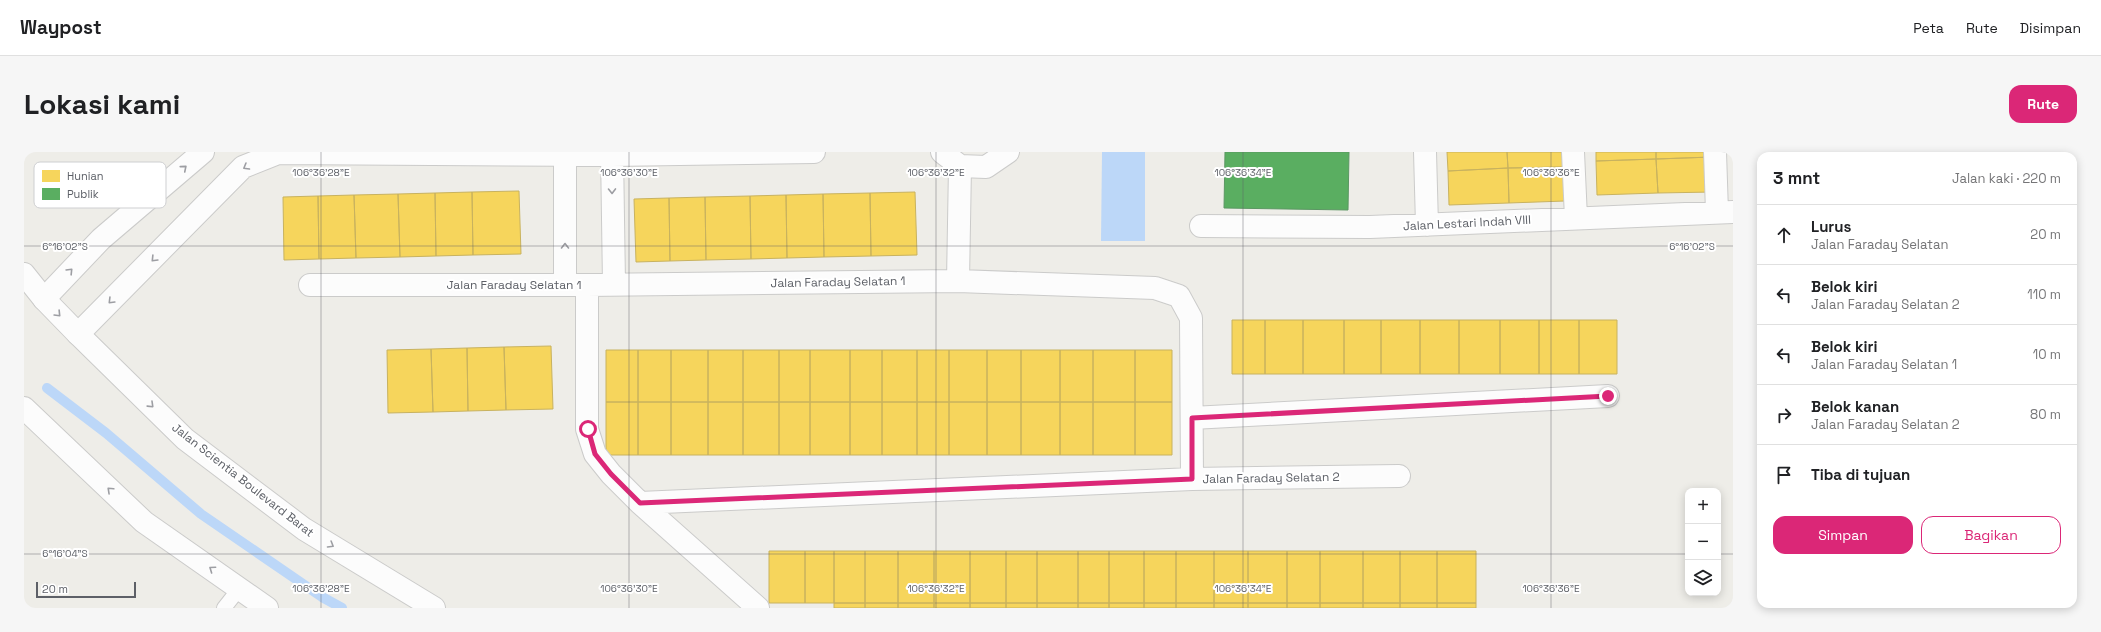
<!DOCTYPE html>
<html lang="id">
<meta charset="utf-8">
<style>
:root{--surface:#fff;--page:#f6f6f6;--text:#202124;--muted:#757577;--line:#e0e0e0;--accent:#db2777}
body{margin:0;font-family:"Space Grotesk",sans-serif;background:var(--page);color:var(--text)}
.controls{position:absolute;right:12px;bottom:12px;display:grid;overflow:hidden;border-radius:8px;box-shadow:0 2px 10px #0003}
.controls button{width:36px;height:36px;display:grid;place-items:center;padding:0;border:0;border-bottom:1px solid var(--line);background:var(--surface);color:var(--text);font:20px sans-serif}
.scale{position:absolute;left:12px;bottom:10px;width:100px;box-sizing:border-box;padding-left:4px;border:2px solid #5d6067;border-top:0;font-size:11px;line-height:14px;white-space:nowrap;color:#5d6067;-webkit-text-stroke:3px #fff;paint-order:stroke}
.stop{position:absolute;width:12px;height:12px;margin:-9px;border:3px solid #db2777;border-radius:50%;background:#fff}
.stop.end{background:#db2777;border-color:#fff;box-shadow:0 1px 4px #0008}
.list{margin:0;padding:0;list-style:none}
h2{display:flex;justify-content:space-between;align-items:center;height:52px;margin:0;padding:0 16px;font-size:17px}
h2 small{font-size:13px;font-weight:400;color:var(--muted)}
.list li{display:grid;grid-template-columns:26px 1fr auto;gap:12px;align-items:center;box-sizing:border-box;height:60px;padding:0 16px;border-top:1px solid var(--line)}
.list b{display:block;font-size:15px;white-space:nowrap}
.list p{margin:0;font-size:13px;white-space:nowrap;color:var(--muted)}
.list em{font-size:13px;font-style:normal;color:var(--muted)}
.actions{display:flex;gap:8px;padding:12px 16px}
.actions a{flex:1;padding:9px 0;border:1px solid var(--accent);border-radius:12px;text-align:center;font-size:14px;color:var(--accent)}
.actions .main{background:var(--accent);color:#fff}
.icon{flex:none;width:22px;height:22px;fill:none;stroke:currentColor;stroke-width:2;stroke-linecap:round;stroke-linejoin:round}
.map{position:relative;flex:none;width:1709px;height:456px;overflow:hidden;border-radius:12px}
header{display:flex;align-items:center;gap:24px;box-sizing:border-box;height:56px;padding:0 20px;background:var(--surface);border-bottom:1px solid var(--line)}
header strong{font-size:19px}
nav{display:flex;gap:22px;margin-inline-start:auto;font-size:14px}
.intro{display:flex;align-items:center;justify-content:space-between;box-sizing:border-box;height:96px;padding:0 24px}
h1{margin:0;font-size:28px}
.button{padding:10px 18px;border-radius:12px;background:var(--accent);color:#fff;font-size:14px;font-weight:700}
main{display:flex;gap:24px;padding:0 24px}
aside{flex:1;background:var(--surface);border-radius:12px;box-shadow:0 2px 10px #0003}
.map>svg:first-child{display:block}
</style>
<header>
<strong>Waypost</strong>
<nav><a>Peta</a><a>Rute</a><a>Disimpan</a></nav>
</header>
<div class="intro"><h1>Lokasi kami</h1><a class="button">Rute</a></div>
<main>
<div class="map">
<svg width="1709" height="456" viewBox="0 0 1709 456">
<rect width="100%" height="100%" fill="#eeede8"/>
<path fill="#bcd7f8" d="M 1078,0 L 1121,0 L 1121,89 L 1077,89 Z"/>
<path fill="#f6d55c" stroke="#c8b25f" d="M 1423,0 L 1483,0 L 1484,16 L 1424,19 Z
M 1483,0 L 1539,0 L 1540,15 L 1484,16 Z
M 1572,0 L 1632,0 L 1632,7 L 1572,9 Z
M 1632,0 L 1688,0 L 1688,5 L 1632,7 Z
M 1688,5 L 1689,40 L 1634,41 L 1632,7 Z
M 1632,7 L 1634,41 L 1573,43 L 1572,9 Z
M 1540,15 L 1541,49 L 1485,51 L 1484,16 Z
M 1484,16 L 1485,51 L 1425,53 L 1424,19 Z
M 495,39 L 497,102 L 449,103 L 448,40 Z
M 448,40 L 449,103 L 412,104 L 411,41 Z
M 891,40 L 893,103 L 847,104 L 846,41 Z
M 411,41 L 412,104 L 376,105 L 374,42 Z
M 846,41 L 847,104 L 800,105 L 799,42 Z
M 374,42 L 376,105 L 332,106 L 330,43 Z
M 799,42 L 800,105 L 763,106 L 762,43 Z
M 330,43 L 332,106 L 295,107 L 294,44 Z
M 762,43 L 763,106 L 727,107 L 726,44 Z
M 294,44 L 295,107 L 260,108 L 259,45 Z
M 726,44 L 727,107 L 682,108 L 681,45 Z
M 681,45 L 682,108 L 646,109 L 645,46 Z
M 645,46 L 646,109 L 612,110 L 610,47 Z
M 1208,168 L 1241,168 L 1241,222 L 1208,222 Z
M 1241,168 L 1279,168 L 1279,222 L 1241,222 Z
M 1279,168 L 1320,168 L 1320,222 L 1279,222 Z
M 1320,168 L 1357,168 L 1357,222 L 1320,222 Z
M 1357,168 L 1396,168 L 1396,222 L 1357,222 Z
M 1396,168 L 1435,168 L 1435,222 L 1396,222 Z
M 1435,168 L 1476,168 L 1476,222 L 1435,222 Z
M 1476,168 L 1515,168 L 1515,222 L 1476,222 Z
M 1515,168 L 1555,168 L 1555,222 L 1515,222 Z
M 1555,168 L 1593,168 L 1593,222 L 1555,222 Z
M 527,194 L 529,257 L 482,258 L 480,195 Z
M 480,195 L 482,258 L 444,259 L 443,196 Z
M 443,196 L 444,259 L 409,260 L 407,197 Z
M 407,197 L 409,260 L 364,261 L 363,198 Z
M 582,198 L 614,198 L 614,250 L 582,250 Z
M 614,198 L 647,198 L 647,250 L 614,250 Z
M 647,198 L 684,198 L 684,250 L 647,250 Z
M 684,198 L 719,198 L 719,250 L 684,250 Z
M 719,198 L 755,198 L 755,250 L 719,250 Z
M 755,198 L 786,198 L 786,250 L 755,250 Z
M 786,198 L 826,198 L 826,250 L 786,250 Z
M 826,198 L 858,198 L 858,250 L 826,250 Z
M 858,198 L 893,198 L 893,250 L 858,250 Z
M 893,198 L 925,198 L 925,250 L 893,250 Z
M 925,198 L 963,198 L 963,250 L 925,250 Z
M 963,198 L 997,198 L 997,250 L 963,250 Z
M 997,198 L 1036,198 L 1036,250 L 997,250 Z
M 1036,198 L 1069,198 L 1069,250 L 1036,250 Z
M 1069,198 L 1111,198 L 1111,250 L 1069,250 Z
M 1111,198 L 1148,198 L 1148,250 L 1111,250 Z
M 582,250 L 614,250 L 614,303 L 582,303 Z
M 614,250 L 647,250 L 647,303 L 614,303 Z
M 647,250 L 684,250 L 684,303 L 647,303 Z
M 684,250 L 719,250 L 719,303 L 684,303 Z
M 719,250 L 755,250 L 755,303 L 719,303 Z
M 755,250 L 786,250 L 786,303 L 755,303 Z
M 786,250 L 826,250 L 826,303 L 786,303 Z
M 826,250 L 858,250 L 858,303 L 826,303 Z
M 858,250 L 893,250 L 893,303 L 858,303 Z
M 893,250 L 925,250 L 925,303 L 893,303 Z
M 925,250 L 963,250 L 963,303 L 925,303 Z
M 963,250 L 997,250 L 997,303 L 963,303 Z
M 997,250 L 1036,250 L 1036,303 L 997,303 Z
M 1036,250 L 1069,250 L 1069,303 L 1036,303 Z
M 1069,250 L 1111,250 L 1111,303 L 1069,303 Z
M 1111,250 L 1148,250 L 1148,303 L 1111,303 Z
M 745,399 L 781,399 L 781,451 L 745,451 Z
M 781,399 L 810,399 L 810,451 L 781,451 Z
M 810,399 L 841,399 L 841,451 L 810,451 Z
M 841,399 L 874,399 L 874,451 L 841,451 Z
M 874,399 L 910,399 L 910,451 L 874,451 Z
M 910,399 L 946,399 L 946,451 L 910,451 Z
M 946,399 L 982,399 L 982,451 L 946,451 Z
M 982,399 L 1013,399 L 1013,451 L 982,451 Z
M 1013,399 L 1054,399 L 1054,451 L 1013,451 Z
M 1054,399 L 1085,399 L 1085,451 L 1054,451 Z
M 1085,399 L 1120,399 L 1120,451 L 1085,451 Z
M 1120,399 L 1152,399 L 1152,451 L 1120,451 Z
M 1152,399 L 1190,399 L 1190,451 L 1152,451 Z
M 1190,399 L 1224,399 L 1224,451 L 1190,451 Z
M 1224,399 L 1263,399 L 1263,451 L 1224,451 Z
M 1263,399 L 1296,399 L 1296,451 L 1263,451 Z
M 1296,399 L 1339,399 L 1339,451 L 1296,451 Z
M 1339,399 L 1376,399 L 1376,451 L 1339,451 Z
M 1376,399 L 1413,399 L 1413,451 L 1376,451 Z
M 1413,399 L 1452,399 L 1452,451 L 1413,451 Z
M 810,451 L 841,451 L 841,456 L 810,456 Z
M 841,451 L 874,451 L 874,456 L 841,456 Z
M 874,451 L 910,451 L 910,456 L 874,456 Z
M 910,451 L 946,451 L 946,456 L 910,456 Z
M 946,451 L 982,451 L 982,456 L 946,456 Z
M 982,451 L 1013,451 L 1013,456 L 982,456 Z
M 1013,451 L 1054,451 L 1054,456 L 1013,456 Z
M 1054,451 L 1085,451 L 1085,456 L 1054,456 Z
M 1085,451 L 1120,451 L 1120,456 L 1085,456 Z
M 1120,451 L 1152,451 L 1152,456 L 1120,456 Z
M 1152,451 L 1190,451 L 1190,456 L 1152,456 Z
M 1190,451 L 1224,451 L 1224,456 L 1190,456 Z
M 1224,451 L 1263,451 L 1263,456 L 1224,456 Z
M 1263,451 L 1296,451 L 1296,456 L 1263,456 Z
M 1296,451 L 1339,451 L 1339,456 L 1296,456 Z
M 1339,451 L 1376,451 L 1376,456 L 1339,456 Z
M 1376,451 L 1413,451 L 1413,456 L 1376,456 Z
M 1413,451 L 1452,451 L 1452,456 L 1413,456 Z"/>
<path fill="#5aae61" stroke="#5b9763" d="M 1201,0 L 1325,0 L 1324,58 L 1200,56 Z"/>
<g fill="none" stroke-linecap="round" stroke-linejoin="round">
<path stroke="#bcd7f8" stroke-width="10" d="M 23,236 L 82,281 L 177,362 L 298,445 L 318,456"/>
<g stroke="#cbcbca" stroke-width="16">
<path id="service" d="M 200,456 L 215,437"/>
</g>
<g stroke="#cbcbca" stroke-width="24">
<path id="minor" d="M 588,0 L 590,132
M 918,0 L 936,14 L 962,15 L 984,0
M 1401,0 L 1403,73
M 1549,0 L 1552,66
M 1691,0 L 1693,60
M 1177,74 L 1346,75 L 1709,60
M 934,129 L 936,14
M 286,133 L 563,133 L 934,129 L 1131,136 L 1155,144 L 1167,166 L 1168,327
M 541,133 L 541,0
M 563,133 L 563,277 L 571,302 L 587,322 L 616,351 L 734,456
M 20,147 L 77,87 L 179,0
M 54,182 L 219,15 L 254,1 L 588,3 L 790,0
M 1168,266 L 1584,244
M 616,351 L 1168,327 L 1375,324"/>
</g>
<g stroke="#cbcbca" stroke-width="24">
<path id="tertiary" d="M 0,122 L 20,147 L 54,182 L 161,287 L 280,377 L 410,456
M 0,256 L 120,370 L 243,456"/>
</g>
<use href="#service" stroke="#fcfcfc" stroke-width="14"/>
<use href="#minor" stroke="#fcfcfc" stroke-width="22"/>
<use href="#tertiary" stroke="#fcfcfc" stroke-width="22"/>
</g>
<defs><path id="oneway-chevron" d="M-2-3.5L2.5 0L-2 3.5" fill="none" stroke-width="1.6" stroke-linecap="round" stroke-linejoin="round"/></defs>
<g stroke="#9d9ea3">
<use href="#oneway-chevron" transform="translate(222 15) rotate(150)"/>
<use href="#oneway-chevron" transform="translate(160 16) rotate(-40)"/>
<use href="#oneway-chevron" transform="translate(588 39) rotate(89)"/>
<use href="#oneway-chevron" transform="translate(541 94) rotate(-90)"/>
<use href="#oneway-chevron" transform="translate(130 107) rotate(134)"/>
<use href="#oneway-chevron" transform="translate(46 119) rotate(-46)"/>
<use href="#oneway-chevron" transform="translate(87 149) rotate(135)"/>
<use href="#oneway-chevron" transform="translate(34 162) rotate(46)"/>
<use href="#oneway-chevron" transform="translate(127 253) rotate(44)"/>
<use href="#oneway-chevron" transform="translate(86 338) rotate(-137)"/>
<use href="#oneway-chevron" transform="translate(307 393) rotate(31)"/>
<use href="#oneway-chevron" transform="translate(188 417) rotate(-145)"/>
</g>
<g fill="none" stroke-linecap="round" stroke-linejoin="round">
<path stroke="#db2777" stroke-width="5" d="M 564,277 L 571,302 L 587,322 L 616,351 L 1168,327 L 1168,266 L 1584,244"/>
</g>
<path fill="none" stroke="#5d6067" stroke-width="1" stroke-opacity="0.45" d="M 297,0 L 297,456M 605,0 L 605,456M 912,0 L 912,456M 1219,0 L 1219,456M 1527,0 L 1527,456M 0,94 L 1709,94M 0,402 L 1664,402M 1694,402 L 1709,402"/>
<g text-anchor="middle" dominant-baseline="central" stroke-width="4" stroke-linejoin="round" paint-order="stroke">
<g font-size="12" fill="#5d6067" stroke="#fff">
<text transform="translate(1443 71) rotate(-3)">Jalan Lestari Indah VIII</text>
<text transform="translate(814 130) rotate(-1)">Jalan Faraday Selatan 1</text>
<text x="490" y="133">Jalan Faraday Selatan 1</text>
<text transform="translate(1247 326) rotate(-1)">Jalan Faraday Selatan 2</text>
<text transform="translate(219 328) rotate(38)">Jalan Scientia Boulevard Barat</text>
</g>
</g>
<rect x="10" y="10" width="132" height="46" rx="6" fill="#fff" stroke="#cecfd1" stroke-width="1"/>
<rect x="18" y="18" width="18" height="12" fill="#f6d55c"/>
<rect x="18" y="36" width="18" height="12" fill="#5aae61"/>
<g font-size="11" fill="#5d6067">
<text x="43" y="28">Hunian</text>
<text x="43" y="46">Publik</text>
</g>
<g font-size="10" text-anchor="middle" fill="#5d6067" stroke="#fff" stroke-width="4" stroke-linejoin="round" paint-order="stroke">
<text x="297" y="24">106°36'28"E</text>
<text x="605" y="24">106°36'30"E</text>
<text x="912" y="24">106°36'32"E</text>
<text x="1219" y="24">106°36'34"E</text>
<text x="1527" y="24">106°36'36"E</text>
<text x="41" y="98">6°16'02"S</text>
<text x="1668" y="98">6°16'02"S</text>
<text x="41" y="405">6°16'04"S</text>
<text x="297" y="440">106°36'28"E</text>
<text x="605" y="440">106°36'30"E</text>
<text x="912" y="440">106°36'32"E</text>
<text x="1219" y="440">106°36'34"E</text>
<text x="1527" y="440">106°36'36"E</text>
</g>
</svg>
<div class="controls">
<button>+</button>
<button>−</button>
<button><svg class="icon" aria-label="layers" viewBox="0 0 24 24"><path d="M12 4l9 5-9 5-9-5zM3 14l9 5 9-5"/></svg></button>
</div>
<div class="scale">20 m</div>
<div class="stop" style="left:564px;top:277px"></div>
<div class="stop end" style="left:1584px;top:244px"></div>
</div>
<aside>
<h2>3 mnt<small>Jalan kaki · 220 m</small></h2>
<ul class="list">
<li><svg class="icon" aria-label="ahead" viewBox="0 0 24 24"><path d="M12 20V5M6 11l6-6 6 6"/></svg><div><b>Lurus</b><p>Jalan Faraday Selatan</p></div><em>20 m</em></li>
<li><svg class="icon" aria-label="left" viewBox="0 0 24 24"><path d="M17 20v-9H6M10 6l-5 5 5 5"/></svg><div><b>Belok kiri</b><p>Jalan Faraday Selatan 2</p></div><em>110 m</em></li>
<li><svg class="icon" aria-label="left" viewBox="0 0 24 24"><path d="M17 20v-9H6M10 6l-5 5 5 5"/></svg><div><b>Belok kiri</b><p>Jalan Faraday Selatan 1</p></div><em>10 m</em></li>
<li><svg class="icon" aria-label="right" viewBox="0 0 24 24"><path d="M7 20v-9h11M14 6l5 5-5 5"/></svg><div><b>Belok kanan</b><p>Jalan Faraday Selatan 2</p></div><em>80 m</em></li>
<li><svg class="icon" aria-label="arrive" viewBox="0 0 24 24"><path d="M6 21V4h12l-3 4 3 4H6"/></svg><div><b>Tiba di tujuan</b></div></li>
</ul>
<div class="actions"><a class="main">Simpan</a><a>Bagikan</a></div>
</aside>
</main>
